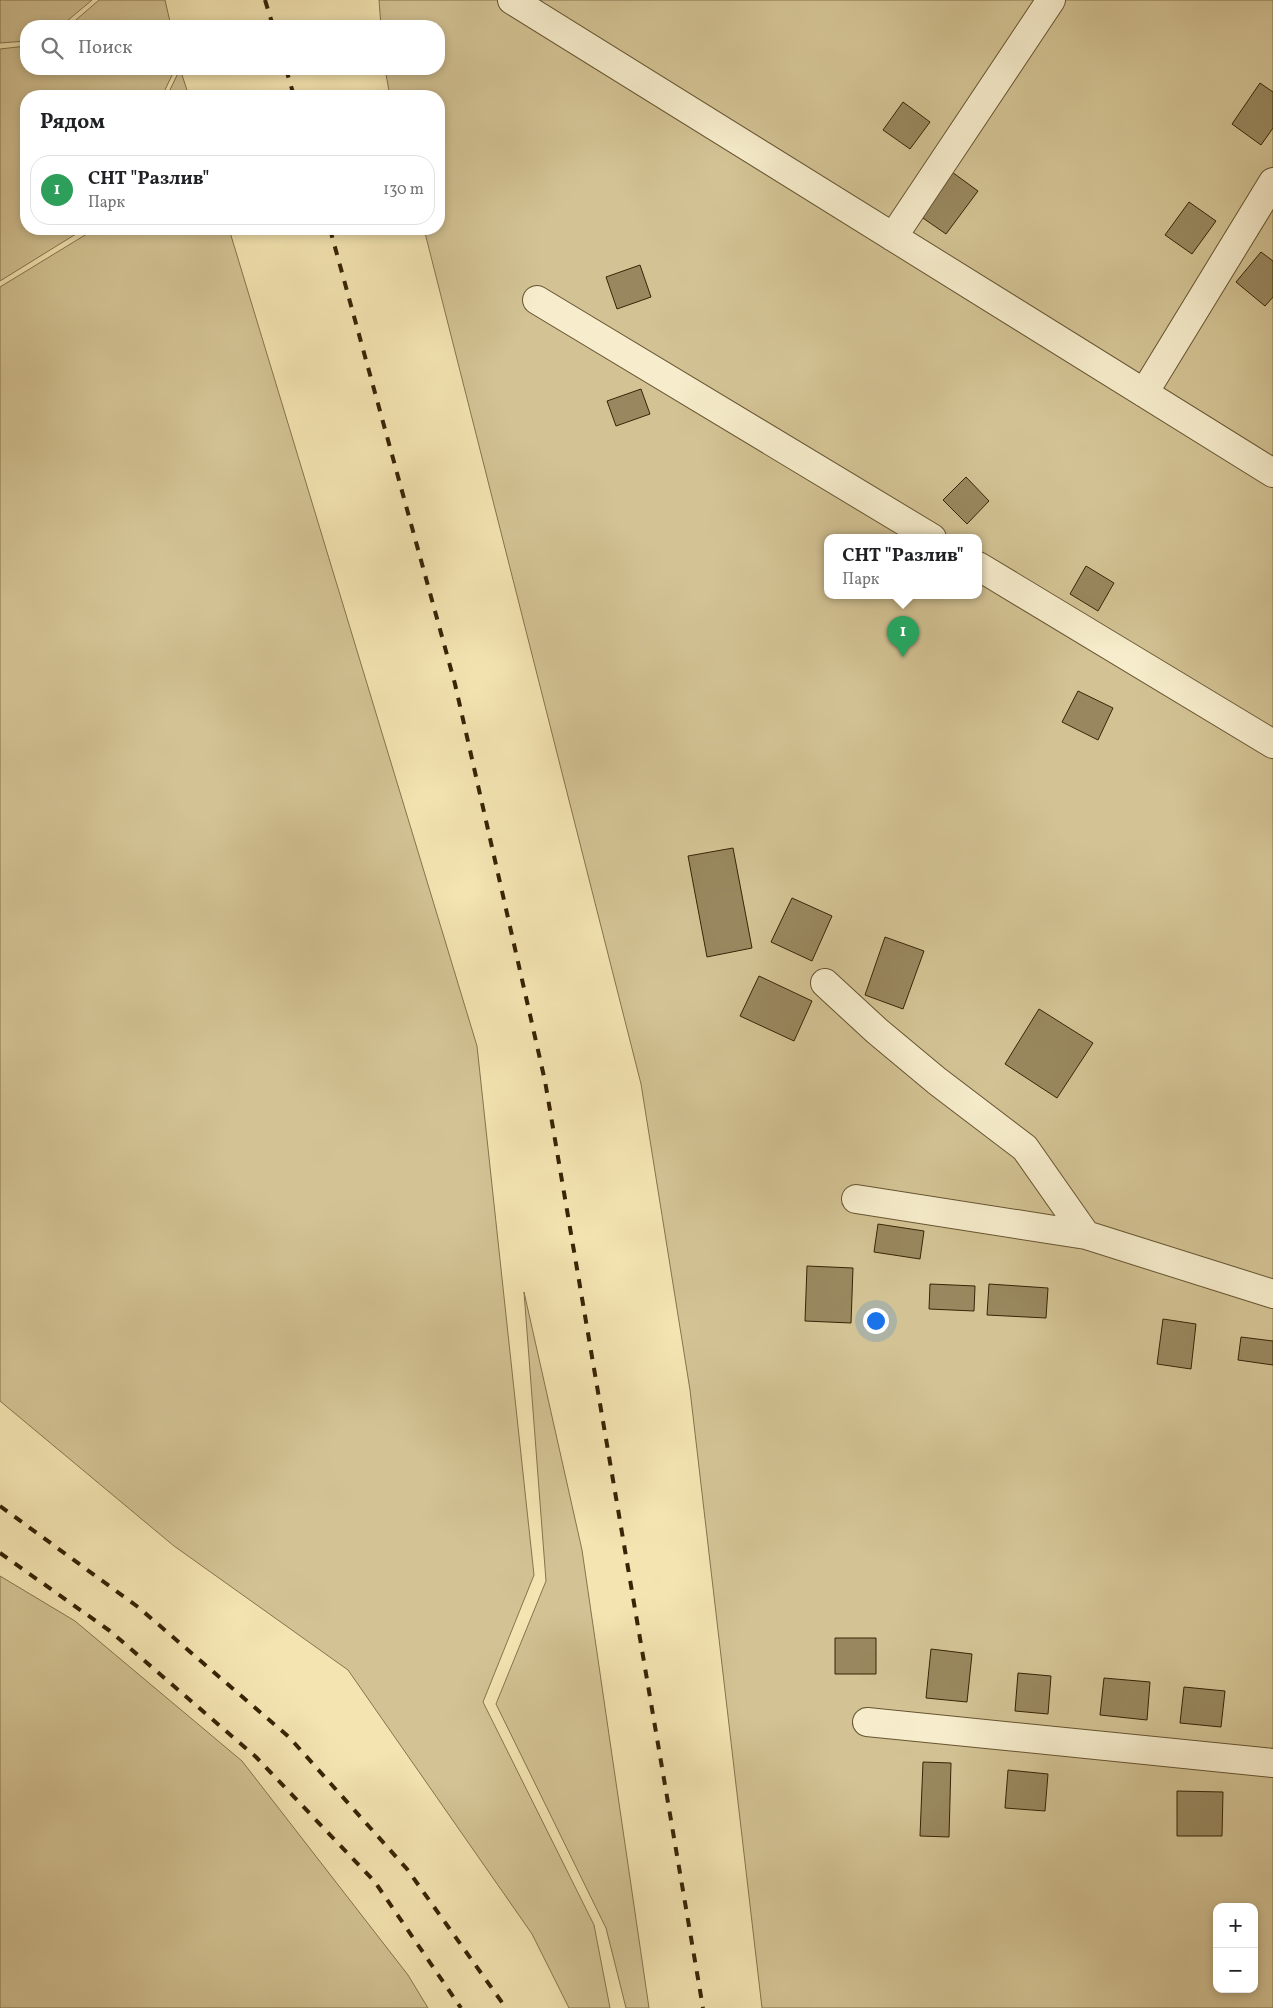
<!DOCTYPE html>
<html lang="ru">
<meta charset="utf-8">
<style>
:root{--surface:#fff;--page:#f6f6f6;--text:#202124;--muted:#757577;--line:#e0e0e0;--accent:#8f2418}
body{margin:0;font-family:Vollkorn,serif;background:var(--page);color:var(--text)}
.controls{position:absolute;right:15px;bottom:15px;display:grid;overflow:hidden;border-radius:10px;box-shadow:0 2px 8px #0003}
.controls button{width:45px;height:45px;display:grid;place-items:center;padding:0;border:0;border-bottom:1px solid var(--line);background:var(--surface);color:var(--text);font:25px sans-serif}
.you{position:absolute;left:875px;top:1320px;width:18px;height:18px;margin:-12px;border:4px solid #fff;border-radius:50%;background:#1a73e8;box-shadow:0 0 0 8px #1a73e833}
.badge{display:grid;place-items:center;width:32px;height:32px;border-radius:50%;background:var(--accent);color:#fff;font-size:16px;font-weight:700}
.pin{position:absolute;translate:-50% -41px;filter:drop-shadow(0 1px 2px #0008)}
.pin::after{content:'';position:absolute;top:26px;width:18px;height:15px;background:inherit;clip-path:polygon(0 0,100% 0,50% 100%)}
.popup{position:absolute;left:824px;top:534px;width:158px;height:65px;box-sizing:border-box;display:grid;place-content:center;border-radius:10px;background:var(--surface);filter:drop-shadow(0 1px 4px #0005);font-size:16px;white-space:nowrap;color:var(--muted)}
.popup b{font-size:19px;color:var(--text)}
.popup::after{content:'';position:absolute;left:50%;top:100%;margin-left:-10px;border:10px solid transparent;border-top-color:var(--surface)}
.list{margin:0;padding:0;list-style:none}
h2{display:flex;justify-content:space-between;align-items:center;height:65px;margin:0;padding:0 20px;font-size:21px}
h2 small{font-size:16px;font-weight:400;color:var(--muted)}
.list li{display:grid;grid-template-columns:32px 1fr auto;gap:15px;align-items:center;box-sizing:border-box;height:70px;margin:0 10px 10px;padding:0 10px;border:1px solid var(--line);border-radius:20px}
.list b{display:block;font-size:19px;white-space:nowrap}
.list p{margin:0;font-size:16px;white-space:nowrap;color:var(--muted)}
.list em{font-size:16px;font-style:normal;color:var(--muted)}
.icon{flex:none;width:28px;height:28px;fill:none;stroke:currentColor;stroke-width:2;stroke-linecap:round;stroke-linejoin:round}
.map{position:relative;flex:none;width:1273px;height:2008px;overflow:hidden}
.search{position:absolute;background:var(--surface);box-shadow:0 2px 8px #0003;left:20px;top:20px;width:425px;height:55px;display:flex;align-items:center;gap:12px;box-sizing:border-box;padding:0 18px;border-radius:20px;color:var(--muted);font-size:19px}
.panel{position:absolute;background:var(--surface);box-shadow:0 2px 8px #0003;left:20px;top:90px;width:425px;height:145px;border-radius:20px}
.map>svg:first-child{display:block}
</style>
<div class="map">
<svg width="1273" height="2008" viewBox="0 0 1273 2008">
<rect width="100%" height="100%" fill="#f3e4b1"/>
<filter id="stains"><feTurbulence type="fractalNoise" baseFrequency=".004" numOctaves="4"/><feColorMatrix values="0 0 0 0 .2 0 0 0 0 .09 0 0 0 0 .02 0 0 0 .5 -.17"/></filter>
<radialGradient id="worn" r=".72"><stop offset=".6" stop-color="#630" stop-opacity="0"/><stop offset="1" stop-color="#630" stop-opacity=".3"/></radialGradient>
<path fill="#d3c394" stroke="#85744d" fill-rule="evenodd" d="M 0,0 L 92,0 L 61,26 L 26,26 L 26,41 L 0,43 Z
M 99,0 L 165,0 L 171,26 L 69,26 Z
M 379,0 L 1273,0 L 1273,2008 L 762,2008 L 690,1390 L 641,1084 L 424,229 L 439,229 L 439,96 L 390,96 L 385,69 L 439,69 L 439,26 L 381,26 ZM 828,538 L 978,538 L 978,596 L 828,596 ZM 1217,1907 L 1254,1907 L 1254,1989 L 1217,1989 Z
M 26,46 L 26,69 L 175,69 L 162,96 L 26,96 L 26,229 L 84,229 L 0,281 L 0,49 Z
M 180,69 L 189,96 L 167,96 Z
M 95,229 L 229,229 L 477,1046 L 534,1575 L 483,1702 L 594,1925 L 610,2008 L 569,2008 L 532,1934 L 348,1670 L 174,1546 L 0,1401 L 0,287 Z
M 524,1292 L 582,1550 L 649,2008 L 626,2008 L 606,1928 L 496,1704 L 546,1581 Z
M 0,1576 L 75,1621 L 242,1761 L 408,1975 L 428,2008 L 0,2008 Z"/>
<path fill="#99885f" stroke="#372406" d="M 1260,83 L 1273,92 L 1273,128 L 1261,145 L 1232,124 Z
M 903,102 L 930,122 L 910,149 L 883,130 Z
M 952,172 L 978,191 L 946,234 L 920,216 Z
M 1189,202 L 1216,221 L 1192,254 L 1165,235 Z
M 1261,252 L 1273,261 L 1273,297 L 1265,306 L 1236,282 Z
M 640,265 L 651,297 L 617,309 L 606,277 Z
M 641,389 L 650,414 L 616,426 L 607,401 Z
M 966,477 L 989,501 L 967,524 L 943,500 Z
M 1086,566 L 1114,583 L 1098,611 L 1070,594 Z
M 1078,691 L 1113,708 L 1098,740 L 1062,722 Z
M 733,848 L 752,948 L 707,957 L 688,856 Z
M 792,898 L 832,916 L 812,961 L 771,942 Z
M 885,937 L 924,951 L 903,1009 L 865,995 Z
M 759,976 L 812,1001 L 794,1041 L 740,1016 Z
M 1039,1009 L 1093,1043 L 1057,1098 L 1005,1064 Z
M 878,1224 L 924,1231 L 920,1259 L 874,1252 Z
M 807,1266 L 853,1268 L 851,1323 L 805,1321 Z
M 930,1284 L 975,1286 L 974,1311 L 929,1309 Z
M 989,1284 L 1048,1288 L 1046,1318 L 987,1315 Z
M 1163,1319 L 1196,1324 L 1191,1369 L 1157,1364 Z
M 1241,1337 L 1273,1341 L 1273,1365 L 1238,1360 Z
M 835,1638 L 876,1638 L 876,1674 L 835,1674 Z
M 931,1649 L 972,1654 L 967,1702 L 926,1698 Z
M 1018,1673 L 1051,1676 L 1048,1714 L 1015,1711 Z
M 1104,1678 L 1150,1682 L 1147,1720 L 1100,1715 Z
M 1184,1687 L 1225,1691 L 1221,1727 L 1180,1723 Z
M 923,1762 L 951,1763 L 949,1837 L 920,1836 Z
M 1008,1770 L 1048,1774 L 1045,1811 L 1005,1808 Z
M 1177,1791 L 1223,1792 L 1222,1836 L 1177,1836 Z"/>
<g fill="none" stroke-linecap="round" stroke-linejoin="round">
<g stroke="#665431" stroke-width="30">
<path id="minor" d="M 512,0 L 1273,473
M 893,237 L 1051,0
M 537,300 L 932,538
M 1144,393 L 1273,182
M 978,566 L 1273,744
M 825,983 L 877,1031 L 937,1081 L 1025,1148 L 1086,1235
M 856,1199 L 1086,1235 L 1273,1294
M 867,1722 L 1273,1763"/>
</g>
<use href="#minor" stroke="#f7edcc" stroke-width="28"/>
<path stroke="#372406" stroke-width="4" stroke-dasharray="9 9" stroke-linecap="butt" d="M 265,0 L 273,26
M 286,69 L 294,96
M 330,229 L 455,684 L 545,1081 L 703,2008
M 0,1506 L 138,1607 L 289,1737 L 407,1869 L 506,2008
M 0,1553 L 110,1631 L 256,1757 L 375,1882 L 461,2008"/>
</g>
<rect width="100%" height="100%" filter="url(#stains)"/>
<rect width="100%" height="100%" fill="url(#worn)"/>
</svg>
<div class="controls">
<button>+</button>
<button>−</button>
</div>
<div class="you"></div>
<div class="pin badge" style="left:903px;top:657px;background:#2e9e5b">1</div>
<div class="popup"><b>СНТ &quot;Разлив&quot;</b>Парк</div>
<div class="search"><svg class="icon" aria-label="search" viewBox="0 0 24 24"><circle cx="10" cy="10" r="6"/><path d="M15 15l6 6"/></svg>Поиск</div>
<section class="panel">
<h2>Рядом<small></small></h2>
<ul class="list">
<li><span class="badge" style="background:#2e9e5b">1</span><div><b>СНТ &quot;Разлив&quot;</b><p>Парк</p></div><em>130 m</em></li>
</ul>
</section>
</div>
